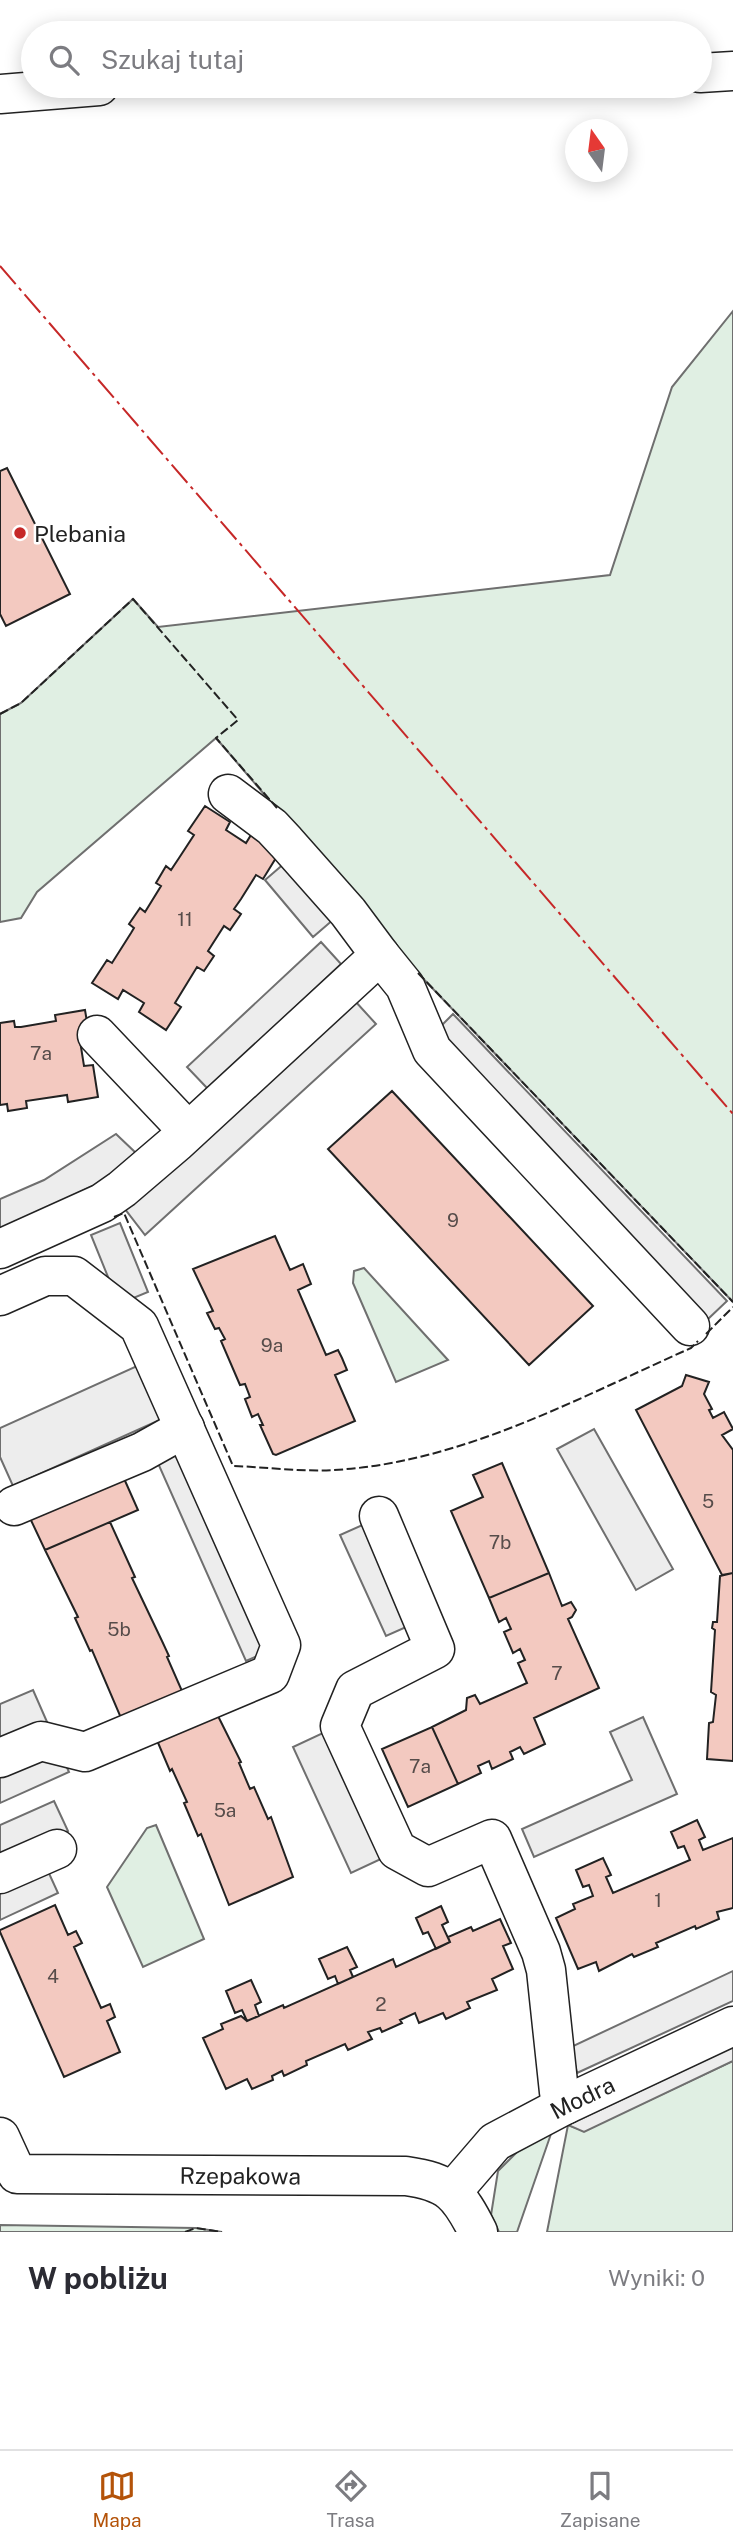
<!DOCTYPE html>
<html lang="pl">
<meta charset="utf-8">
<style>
:root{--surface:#fff;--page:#f2f2f3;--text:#2b2b33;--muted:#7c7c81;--line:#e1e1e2;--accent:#b45309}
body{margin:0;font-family:"Public Sans",sans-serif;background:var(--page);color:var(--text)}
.compass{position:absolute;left:565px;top:119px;width:63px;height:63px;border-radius:50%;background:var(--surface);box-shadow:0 4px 18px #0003;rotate:346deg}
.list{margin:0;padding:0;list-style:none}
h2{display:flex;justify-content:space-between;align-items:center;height:91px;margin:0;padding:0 28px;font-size:30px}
h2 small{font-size:23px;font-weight:400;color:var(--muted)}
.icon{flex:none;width:38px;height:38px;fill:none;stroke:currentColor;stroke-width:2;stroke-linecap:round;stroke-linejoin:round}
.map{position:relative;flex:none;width:733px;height:2232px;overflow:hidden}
.search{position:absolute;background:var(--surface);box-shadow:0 4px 18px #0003;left:21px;right:21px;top:21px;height:77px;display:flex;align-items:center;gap:18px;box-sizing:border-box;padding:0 24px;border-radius:38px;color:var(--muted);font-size:26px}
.sheet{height:217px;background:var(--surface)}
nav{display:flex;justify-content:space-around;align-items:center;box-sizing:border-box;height:98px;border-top:2px solid var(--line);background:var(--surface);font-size:19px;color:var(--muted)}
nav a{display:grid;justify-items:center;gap:4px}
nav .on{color:var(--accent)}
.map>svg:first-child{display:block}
</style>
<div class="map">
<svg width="733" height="2232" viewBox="0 0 733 2232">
<rect width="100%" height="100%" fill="#fff"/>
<path fill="#e0efe3" stroke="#6f6f6f" stroke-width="2" d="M 733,311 L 733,1302 L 413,968 L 216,738 L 37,892 L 21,918 L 0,922 L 0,714 L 21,703 L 133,599 L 158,627 L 610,575 L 672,387 Z
M 364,1268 L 448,1360 L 396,1382 L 353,1283 L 354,1271 Z
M 156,1825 L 204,1939 L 143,1967 L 107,1887 L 147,1828 Z
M 733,2061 L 733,2232 L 547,2232 L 568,2125 L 584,2131 Z
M 552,2131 L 517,2232 L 499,2232 L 491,2215 L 498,2171 L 527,2142 Z
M 0,2225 L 196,2228 L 222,2232 L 0,2232 Z"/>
<path fill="#ededed" stroke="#6f6f6f" stroke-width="2" d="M 286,862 L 334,919 L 313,937 L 265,880 Z
M 321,942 L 341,964 L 208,1089 L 187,1067 Z
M 355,1001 L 376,1024 L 145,1235 L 125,1209 Z
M 453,1014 L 727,1301 L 708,1319 L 434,1033 Z
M 116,1134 L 138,1155 L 97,1184 L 0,1230 L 0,1199 L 44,1180 Z
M 120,1223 L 148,1292 L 119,1304 L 91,1235 Z
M 137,1366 L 162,1419 L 13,1486 L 0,1457 L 0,1428 Z
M 594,1429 L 673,1569 L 636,1590 L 557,1449 Z
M 182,1450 L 271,1650 L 246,1661 L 157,1461 Z
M 367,1523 L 413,1624 L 386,1636 L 340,1535 Z
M 33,1690 L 69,1772 L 0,1803 L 0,1704 Z
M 643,1717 L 677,1794 L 534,1857 L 522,1829 L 632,1780 L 610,1732 Z
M 325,1732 L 383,1858 L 351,1873 L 293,1747 Z
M 54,1801 L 68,1831 L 0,1862 L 0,1825 Z
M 47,1869 L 58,1893 L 0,1920 L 0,1892 Z
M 733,1971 L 733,2001 L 577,2073 L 571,2047 Z
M 733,2047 L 733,2061 L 584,2132 L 568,2125 Z"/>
<path fill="#f3c9c0" stroke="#222" stroke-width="2" d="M 7,468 L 70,594 L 6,626 L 0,614 L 0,471 Z
M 205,806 L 230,822 L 226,830 L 246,843 L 251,835 L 279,853 L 263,879 L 256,875 L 241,899 L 234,909 L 241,914 L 230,930 L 224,926 L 208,951 L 214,956 L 204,971 L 197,967 L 175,1003 L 181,1007 L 166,1030 L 139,1012 L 144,1003 L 123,990 L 118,999 L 92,983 L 107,960 L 112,963 L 131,933 L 134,928 L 129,924 L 140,908 L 145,912 L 161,886 L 156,883 L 166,866 L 171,870 L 179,858 L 194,835 L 188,831 Z
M 85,1010 L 90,1040 L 80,1041 L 84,1066 L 93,1065 L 98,1097 L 68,1102 L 67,1095 L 26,1101 L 27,1108 L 8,1111 L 7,1104 L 0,1105 L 0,1023 L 14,1021 L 15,1027 L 21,1027 L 56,1021 L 55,1015 Z
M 392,1091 L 593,1306 L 529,1365 L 328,1149 Z
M 275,1236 L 290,1270 L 303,1264 L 311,1284 L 298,1290 L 326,1355 L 338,1350 L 342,1358 L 347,1370 L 335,1375 L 355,1421 L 276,1455 L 273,1454 L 260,1425 L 263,1425 L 258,1414 L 252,1417 L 245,1399 L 250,1397 L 245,1384 L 240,1385 L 221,1341 L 225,1339 L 219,1328 L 215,1329 L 207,1313 L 213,1311 L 193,1269 Z
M 686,1375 L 709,1382 L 704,1394 L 712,1409 L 709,1410 L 713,1418 L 724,1412 L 733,1429 L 722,1435 L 733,1450 L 733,1573 L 722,1575 L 636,1410 L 682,1386 Z
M 502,1463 L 549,1573 L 489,1598 L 451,1511 L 483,1497 L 473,1475 Z
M 122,1474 L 138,1510 L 45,1550 L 29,1516 Z
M 110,1522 L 135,1577 L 132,1578 L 162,1641 L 169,1656 L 167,1657 L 182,1691 L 121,1718 L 92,1650 L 90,1651 L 75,1618 L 78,1617 L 45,1550 Z
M 549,1573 L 562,1606 L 571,1602 L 576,1610 L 572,1617 L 568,1619 L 599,1688 L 534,1718 L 545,1744 L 524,1754 L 520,1747 L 510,1752 L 513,1759 L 492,1769 L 489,1761 L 478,1766 L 481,1773 L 458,1784 L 432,1727 L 466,1710 L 467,1698 L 475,1695 L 480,1704 L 527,1683 L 518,1663 L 525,1660 L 520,1649 L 513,1653 L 504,1632 L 511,1629 L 506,1618 L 499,1622 L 489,1598 Z
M 733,1573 L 733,1761 L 707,1759 L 709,1723 L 713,1722 L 716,1695 L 711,1692 L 715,1630 L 712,1628 L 713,1622 L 717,1622 L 720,1576 Z
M 216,1712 L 241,1762 L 239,1763 L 250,1789 L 254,1787 L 268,1819 L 271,1817 L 293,1877 L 229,1905 L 201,1834 L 198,1836 L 184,1803 L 187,1802 L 172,1769 L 170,1771 L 156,1738 Z
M 432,1727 L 458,1784 L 408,1807 L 382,1749 Z
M 697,1820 L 705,1837 L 699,1840 L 703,1850 L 733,1838 L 733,1908 L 717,1912 L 719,1919 L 696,1929 L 695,1926 L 656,1943 L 658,1947 L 634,1957 L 632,1954 L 599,1971 L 596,1962 L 578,1969 L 556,1918 L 575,1909 L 573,1904 L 593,1896 L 589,1885 L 583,1887 L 576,1870 L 603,1858 L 611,1875 L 606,1877 L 613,1893 L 690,1860 L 684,1846 L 678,1848 L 671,1832 Z
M 55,1905 L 68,1935 L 76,1931 L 82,1943 L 74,1947 L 101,2008 L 110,2004 L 115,2017 L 107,2021 L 120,2052 L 64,2077 L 0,1932 L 0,1930 Z
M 441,1906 L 448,1922 L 442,1925 L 450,1942 L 436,1949 L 428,1932 L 423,1934 L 416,1918 Z
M 500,1919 L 511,1943 L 503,1946 L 513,1969 L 492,1979 L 497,1990 L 467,2002 L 470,2008 L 446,2019 L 443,2013 L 419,2023 L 415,2013 L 400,2020 L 402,2023 L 382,2032 L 380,2028 L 368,2032 L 372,2039 L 348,2050 L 345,2044 L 306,2061 L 307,2065 L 284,2076 L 282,2071 L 272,2076 L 273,2080 L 252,2089 L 247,2079 L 226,2089 L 203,2038 L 223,2029 L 221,2024 L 241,2016 L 247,2021 L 283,2005 L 284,2008 L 393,1959 L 396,1967 L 450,1942 L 448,1937 L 471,1927 L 473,1931 Z
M 347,1947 L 357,1967 L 350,1970 L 353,1977 L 338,1984 L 335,1976 L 328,1979 L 319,1959 Z
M 251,1980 L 261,2002 L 255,2005 L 259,2016 L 247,2021 L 242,2010 L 235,2013 L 226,1991 Z"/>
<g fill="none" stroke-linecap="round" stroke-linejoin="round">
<g stroke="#222" stroke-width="41">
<g id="minor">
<path d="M 700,73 L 733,71"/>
<path d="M 0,94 L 99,86"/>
<path d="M 380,955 L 405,986 L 432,1050 L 690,1326"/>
<path d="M 97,1035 L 188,1131"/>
<path d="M 0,1249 L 102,1203 L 122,1189 L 177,1142 L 380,955 L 348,912 L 286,842 L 272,827 L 228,794"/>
<path d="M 0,1296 L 45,1276 L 74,1276 L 139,1326 L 281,1645 L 270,1674 L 85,1752 L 41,1741 L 0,1758"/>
<path d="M 14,1506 L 142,1452 L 185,1428"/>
<path d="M 379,1516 L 435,1649 L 355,1690 L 340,1726 L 397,1850 L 428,1867 L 492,1839 L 541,1952 L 546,1970 L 559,2092 L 565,2105"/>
<path d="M 0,1874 L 57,1849"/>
<path id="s1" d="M 0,2137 L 17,2174 L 406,2176 C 449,2182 459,2194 478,2232"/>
<path id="s2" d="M 452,2192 L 495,2142 L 565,2105 L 733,2026"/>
</g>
</g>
<use href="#minor" stroke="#fff" stroke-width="38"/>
<path stroke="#222" stroke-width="2" stroke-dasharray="9 3.5" stroke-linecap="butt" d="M 0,714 L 21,703 L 133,599 L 238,720 L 216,738 L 277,808
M 418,973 L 733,1302
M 114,1217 L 124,1213 L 233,1466 C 266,1467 301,1472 334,1470 C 461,1463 578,1398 691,1348 L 698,1341
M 706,1334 L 733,1307
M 185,2232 L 196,2228 L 222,2232"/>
<path stroke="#c62828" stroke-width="2" stroke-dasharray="24 5 3.5 5" stroke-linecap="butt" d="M 0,266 L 733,1114"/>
</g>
<circle fill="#c62828" stroke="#fff" stroke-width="2.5" cx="20" cy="533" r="7"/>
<g text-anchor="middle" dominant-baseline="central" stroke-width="5" stroke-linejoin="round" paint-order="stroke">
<g font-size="19" fill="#564c4a">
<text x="185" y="919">11</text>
<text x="41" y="1053">7a</text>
<text x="453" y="1220">9</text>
<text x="272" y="1345">9a</text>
<text x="708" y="1501">5</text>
<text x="500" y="1542">7b</text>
<text x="119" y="1629">5b</text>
<text x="557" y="1673">7</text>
<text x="420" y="1766">7a</text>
<text x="225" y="1810">5a</text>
<text x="658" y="1900">1</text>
<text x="53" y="1976">4</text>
<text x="381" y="2004">2</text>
</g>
<g font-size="23" fill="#222" stroke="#fff" text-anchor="start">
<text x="34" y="533">Plebania</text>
</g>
<g font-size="23" fill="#222" stroke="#fff">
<text stroke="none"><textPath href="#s2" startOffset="164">Modra</textPath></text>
<text stroke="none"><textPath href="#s1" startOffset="264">Rzepakowa</textPath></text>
</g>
</g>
</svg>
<svg class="compass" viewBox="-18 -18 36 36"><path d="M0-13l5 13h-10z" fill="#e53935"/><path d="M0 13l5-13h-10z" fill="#7c7c81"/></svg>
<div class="search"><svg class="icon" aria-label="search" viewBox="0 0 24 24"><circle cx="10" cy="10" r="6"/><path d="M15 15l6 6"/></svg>Szukaj tutaj</div>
</div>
<section class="sheet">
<h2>W pobliżu<small>Wyniki: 0</small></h2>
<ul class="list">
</ul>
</section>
<nav>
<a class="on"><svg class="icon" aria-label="map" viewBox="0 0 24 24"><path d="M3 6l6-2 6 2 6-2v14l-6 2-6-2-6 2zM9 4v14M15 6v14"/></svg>Mapa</a>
<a><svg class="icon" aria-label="directions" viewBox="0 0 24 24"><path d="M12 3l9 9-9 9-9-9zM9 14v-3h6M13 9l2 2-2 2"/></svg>Trasa</a>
<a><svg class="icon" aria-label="saved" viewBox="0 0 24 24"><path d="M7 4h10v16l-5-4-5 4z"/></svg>Zapisane</a>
</nav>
